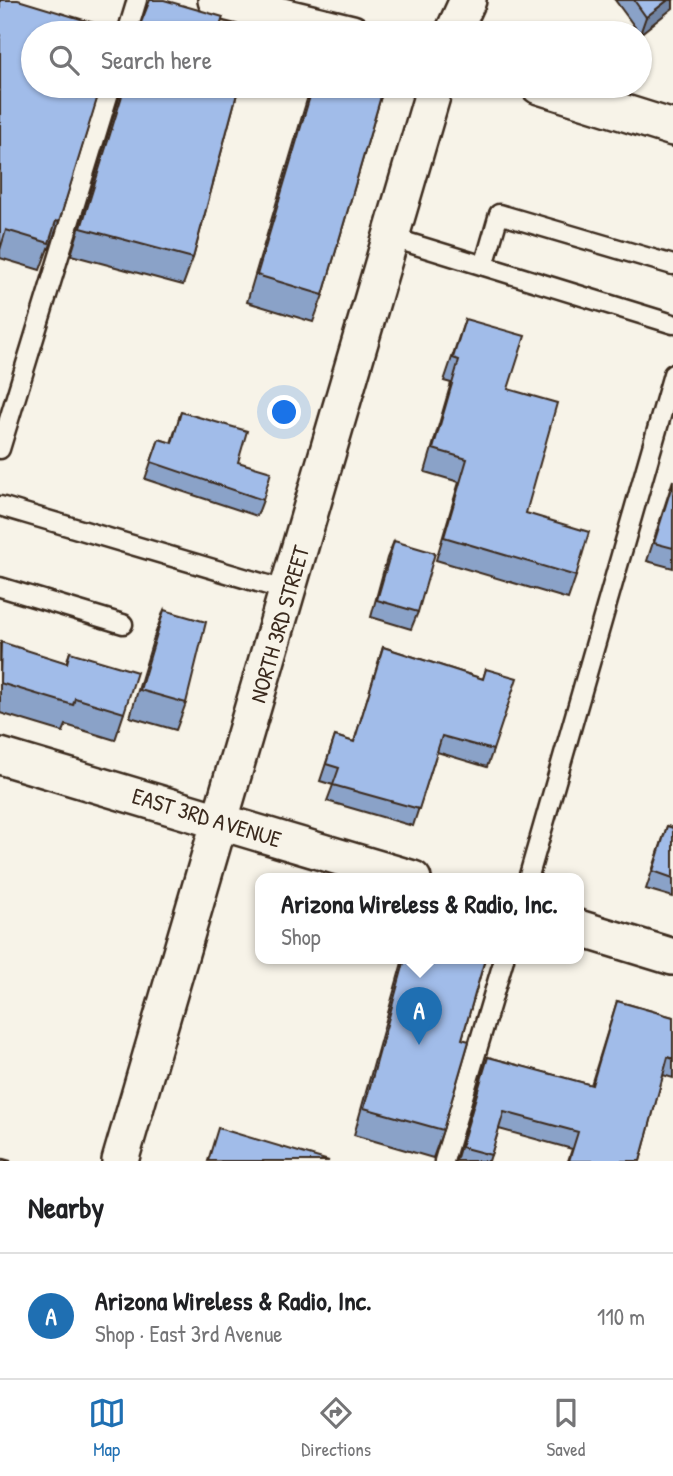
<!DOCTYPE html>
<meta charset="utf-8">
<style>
:root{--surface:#fff;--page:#f2f2f2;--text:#202124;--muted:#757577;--line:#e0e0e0;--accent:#1f6fb2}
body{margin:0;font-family:"Patrick Hand",sans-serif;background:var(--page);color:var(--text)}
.you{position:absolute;left:285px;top:413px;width:24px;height:24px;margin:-18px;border:5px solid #fff;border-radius:50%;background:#1a73e8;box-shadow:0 0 0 10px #1a73e833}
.badge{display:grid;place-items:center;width:46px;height:46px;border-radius:50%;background:var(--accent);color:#fff;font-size:23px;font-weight:700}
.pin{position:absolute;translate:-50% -58px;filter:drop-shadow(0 2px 4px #0008)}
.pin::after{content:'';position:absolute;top:37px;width:24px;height:21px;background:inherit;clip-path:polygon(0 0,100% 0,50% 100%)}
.popup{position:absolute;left:255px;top:873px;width:329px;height:91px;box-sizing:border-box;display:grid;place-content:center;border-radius:14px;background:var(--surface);filter:drop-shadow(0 2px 5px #0005);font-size:23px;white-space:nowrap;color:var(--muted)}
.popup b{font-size:26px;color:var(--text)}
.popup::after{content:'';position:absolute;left:50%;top:100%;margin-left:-14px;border:14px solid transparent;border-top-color:var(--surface)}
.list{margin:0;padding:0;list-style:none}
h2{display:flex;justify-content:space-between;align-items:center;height:91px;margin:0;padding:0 28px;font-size:30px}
h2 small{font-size:23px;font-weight:400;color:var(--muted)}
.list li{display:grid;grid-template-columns:46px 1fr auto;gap:21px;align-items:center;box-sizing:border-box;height:126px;padding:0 28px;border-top:2px solid var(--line)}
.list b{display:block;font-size:26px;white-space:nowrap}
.list p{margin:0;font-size:23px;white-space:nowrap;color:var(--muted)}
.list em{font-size:23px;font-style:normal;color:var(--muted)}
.icon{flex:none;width:38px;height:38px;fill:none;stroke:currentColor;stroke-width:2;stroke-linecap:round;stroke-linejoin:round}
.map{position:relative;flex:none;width:673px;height:1161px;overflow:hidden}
.search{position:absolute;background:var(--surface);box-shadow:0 2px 5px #0004;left:21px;right:21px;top:21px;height:77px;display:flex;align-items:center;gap:18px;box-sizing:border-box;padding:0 24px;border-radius:38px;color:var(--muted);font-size:26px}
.sheet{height:217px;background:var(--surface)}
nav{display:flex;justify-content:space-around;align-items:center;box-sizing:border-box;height:98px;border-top:2px solid var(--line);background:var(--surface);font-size:19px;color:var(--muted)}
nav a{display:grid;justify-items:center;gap:4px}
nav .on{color:var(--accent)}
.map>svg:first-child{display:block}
</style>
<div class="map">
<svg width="673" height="1161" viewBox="0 0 673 1161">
<rect width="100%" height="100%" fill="#f7f3e8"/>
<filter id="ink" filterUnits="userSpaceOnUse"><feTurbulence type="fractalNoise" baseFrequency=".0143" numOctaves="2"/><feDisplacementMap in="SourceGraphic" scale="14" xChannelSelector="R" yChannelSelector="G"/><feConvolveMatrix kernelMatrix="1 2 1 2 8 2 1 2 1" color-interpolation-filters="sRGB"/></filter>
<g filter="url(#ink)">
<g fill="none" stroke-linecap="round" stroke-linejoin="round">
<g stroke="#3b2a1e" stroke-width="23">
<path id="lane" d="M 127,33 L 137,0
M 390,237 L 673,324
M 484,266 L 499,214 L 673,265
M 0,449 L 111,86
M 0,506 L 288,591
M 0,587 L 123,624
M 528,879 L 673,374
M 444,1161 L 504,959"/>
</g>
<g stroke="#3b2a1e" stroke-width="40">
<path id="street" d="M 216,0 L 352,33
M 453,33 L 468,0
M 539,86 L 673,128
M 0,756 L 413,879
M 578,928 L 673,957
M 120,1161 L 435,86"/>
</g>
<use href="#lane" stroke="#f7f3e8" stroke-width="18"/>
<use href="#street" stroke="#f7f3e8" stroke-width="35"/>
</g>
<path fill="#8aa2c8" stroke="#3b2a1e" stroke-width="2" d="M 0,0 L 33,33 L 59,222 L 49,249 L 48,248 L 40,270 L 0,258 Z
M 615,0 L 673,0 L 640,34 Z
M 121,86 L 239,86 L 193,258 L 183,285 L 71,255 L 122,89 Z
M 311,86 L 384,86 L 323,295 L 313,322 L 247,302 Z
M 465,319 L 508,389 L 526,513 L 576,576 L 568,599 L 436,560 L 459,482 L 425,472 L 451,383 L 444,381 Z
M 181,412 L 238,462 L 263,500 L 257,516 L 145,479 L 159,439 L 171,443 Z
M 673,480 L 673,568 L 647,561 Z
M 394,541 L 418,612 L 411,629 L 371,617 L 387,558 Z
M 164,610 L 186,703 L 176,730 L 130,717 L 154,637 Z
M 0,644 L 66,663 L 70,652 L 124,713 L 115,740 L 66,725 L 63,732 L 0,713 Z
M 383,647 L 483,679 L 486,669 L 493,750 L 487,767 L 437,752 L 413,826 L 327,801 L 333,785 L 320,781 L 335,736 L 354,742 Z
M 667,826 L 673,828 L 673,897 L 646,889 Z
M 403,959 L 485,959 L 462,1039 L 443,1130 L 433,1158 L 354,1135 Z
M 617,1001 L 673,1017 L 673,1078 L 663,1075 L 640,1161 L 568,1161 L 572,1149 L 499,1129 L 489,1161 L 456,1161 L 482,1074 L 488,1057 L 591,1085 Z"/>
<path fill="#7184a3" stroke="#3b2a1e" stroke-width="2" d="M 668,0 L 673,0 L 673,8 L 640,34 L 646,17 Z"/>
<path fill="#a1bce9" stroke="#3b2a1e" stroke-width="2" d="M 0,0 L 18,0 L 127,33 L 33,33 L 33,86 L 101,86 L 59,222 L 56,221 L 49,243 L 6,230 L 0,250 Z
M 150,0 L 164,0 L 223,17 L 218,33 L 137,33 Z
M 634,0 L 668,0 L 646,17 Z
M 125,86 L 239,86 L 193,258 L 81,228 Z
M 313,86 L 384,86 L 323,295 L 257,275 Z
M 465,319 L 525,336 L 508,389 L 557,403 L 526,513 L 589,532 L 576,576 L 444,537 L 467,459 L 433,449 L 459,360 L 453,358 Z
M 181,412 L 247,431 L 238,462 L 271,472 L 263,500 L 151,462 L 159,439 L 172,443 Z
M 673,482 L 673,548 L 654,543 Z
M 394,541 L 435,553 L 418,612 L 377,600 Z
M 164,610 L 206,622 L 186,703 L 140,690 Z
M 1,642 L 67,663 L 70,652 L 137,672 L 124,713 L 75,698 L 73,705 L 0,683 Z
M 383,647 L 483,679 L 486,669 L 517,678 L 493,750 L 442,736 L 419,809 L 333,785 L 339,768 L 326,764 L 335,736 L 354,742 Z
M 667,826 L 673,828 L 673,878 L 653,871 Z
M 405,959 L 485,959 L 462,1039 L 469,1041 L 443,1130 L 364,1108 Z
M 617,1001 L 673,1017 L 673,1059 L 668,1057 L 640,1161 L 569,1161 L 578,1132 L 504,1112 L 491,1155 L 461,1147 L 488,1057 L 592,1085 Z
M 218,1128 L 329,1161 L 208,1161 Z
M 0,1158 L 11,1161 L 0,1161 Z"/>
</g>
<g text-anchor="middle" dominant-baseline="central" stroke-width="5" stroke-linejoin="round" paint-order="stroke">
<g font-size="23" fill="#3b2a1e" stroke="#f7f3e8">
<text transform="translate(279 624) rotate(-74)">NORTH 3RD STREET</text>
<text transform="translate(207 817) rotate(17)">EAST 3RD AVENUE</text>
</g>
</g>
</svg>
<div class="you"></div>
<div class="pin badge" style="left:419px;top:1045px">A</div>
<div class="popup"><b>Arizona Wireless &amp; Radio, Inc.</b>Shop</div>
<div class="search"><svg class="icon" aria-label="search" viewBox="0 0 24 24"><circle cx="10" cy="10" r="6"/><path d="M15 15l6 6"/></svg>Search here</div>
</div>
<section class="sheet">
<h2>Nearby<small></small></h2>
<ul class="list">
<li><span class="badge">A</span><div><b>Arizona Wireless &amp; Radio, Inc.</b><p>Shop · East 3rd Avenue</p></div><em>110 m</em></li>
</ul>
</section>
<nav>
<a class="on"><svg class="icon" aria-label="map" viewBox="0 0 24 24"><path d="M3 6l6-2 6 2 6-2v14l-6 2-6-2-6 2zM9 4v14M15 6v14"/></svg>Map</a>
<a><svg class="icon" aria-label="directions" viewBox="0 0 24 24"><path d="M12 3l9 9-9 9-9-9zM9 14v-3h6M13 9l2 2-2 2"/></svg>Directions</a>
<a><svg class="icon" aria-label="saved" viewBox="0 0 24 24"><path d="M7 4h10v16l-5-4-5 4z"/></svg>Saved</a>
</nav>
